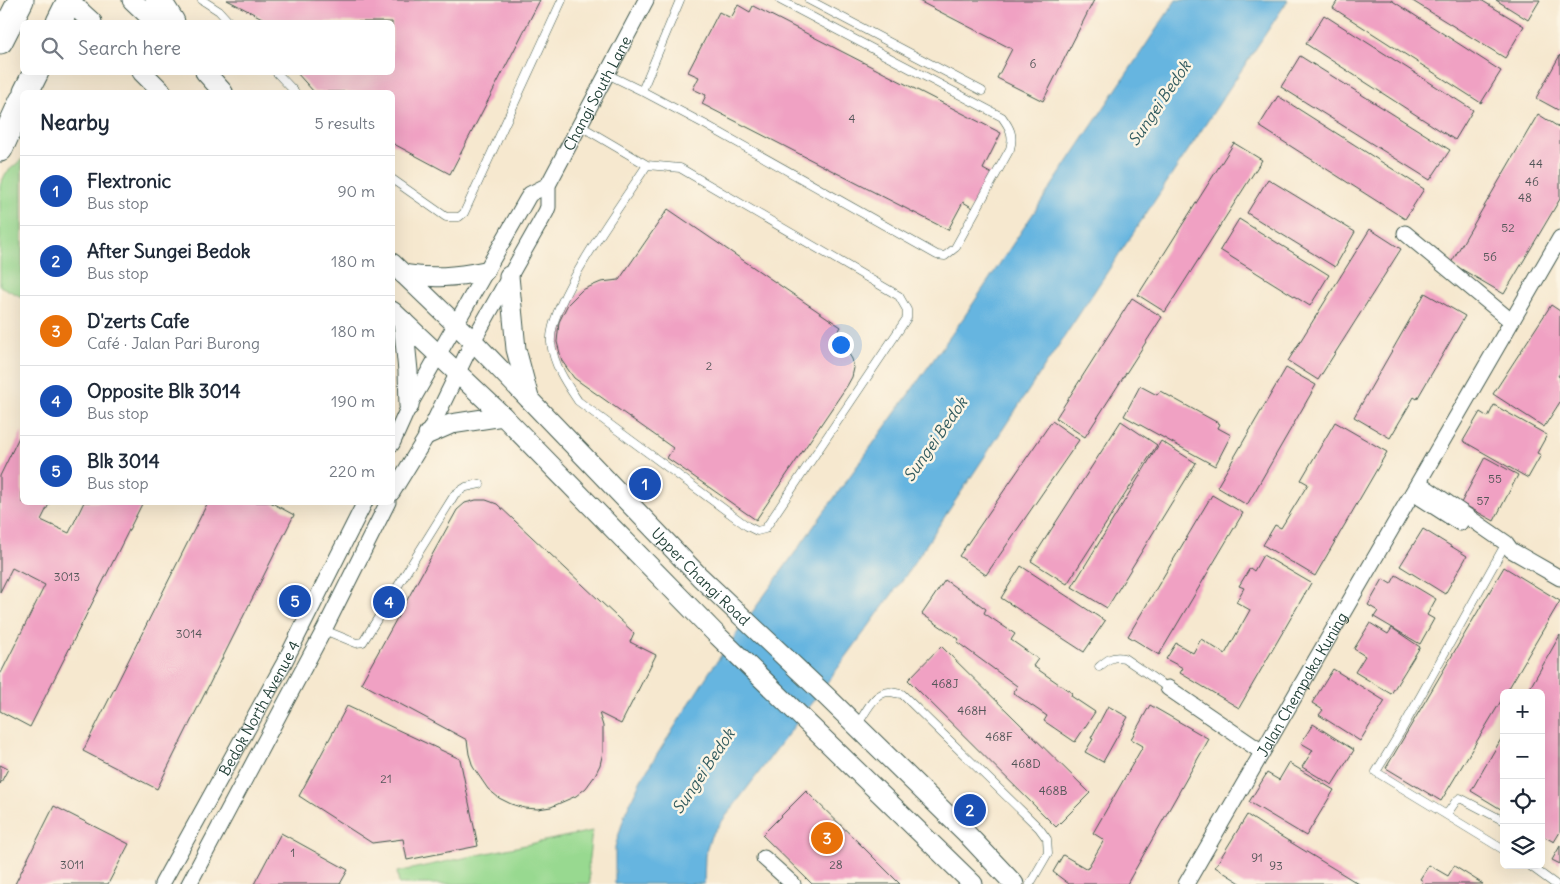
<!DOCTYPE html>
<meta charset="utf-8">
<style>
:root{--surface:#fff;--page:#f2f2f3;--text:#1f2937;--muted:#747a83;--line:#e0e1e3;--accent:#111827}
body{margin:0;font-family:Delius,sans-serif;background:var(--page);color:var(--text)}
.controls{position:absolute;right:15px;bottom:15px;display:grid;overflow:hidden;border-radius:8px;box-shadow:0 5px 20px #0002}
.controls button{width:45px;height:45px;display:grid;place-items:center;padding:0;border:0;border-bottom:1px solid var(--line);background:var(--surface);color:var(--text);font:25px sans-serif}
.you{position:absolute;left:840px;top:344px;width:18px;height:18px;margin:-12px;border:4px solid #fff;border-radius:50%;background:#1a73e8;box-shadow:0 0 0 8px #1a73e833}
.badge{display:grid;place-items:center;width:32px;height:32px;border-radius:50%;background:var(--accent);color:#fff;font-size:16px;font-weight:700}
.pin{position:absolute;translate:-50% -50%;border:2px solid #fff;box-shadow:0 1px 5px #0006}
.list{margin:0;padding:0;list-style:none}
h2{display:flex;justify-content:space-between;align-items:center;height:65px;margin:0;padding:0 20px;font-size:21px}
h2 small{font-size:16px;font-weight:400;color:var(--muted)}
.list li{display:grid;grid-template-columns:32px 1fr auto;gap:15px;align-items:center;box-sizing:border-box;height:70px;padding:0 20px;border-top:1px solid var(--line)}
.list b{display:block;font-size:19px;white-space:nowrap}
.list p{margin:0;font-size:16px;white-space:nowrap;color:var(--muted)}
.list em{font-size:16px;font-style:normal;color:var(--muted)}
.icon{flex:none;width:28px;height:28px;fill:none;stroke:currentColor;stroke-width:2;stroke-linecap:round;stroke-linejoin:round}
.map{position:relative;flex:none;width:1560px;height:884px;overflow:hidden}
.search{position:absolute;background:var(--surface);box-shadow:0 5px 20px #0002;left:20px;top:20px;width:375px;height:55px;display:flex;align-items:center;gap:12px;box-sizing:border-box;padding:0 18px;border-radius:8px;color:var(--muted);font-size:19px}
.panel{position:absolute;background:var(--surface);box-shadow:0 5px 20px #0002;left:20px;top:90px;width:375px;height:415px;border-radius:8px}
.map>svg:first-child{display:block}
</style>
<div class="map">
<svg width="1560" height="884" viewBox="0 0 1560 884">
<rect width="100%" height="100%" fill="#fcf5e5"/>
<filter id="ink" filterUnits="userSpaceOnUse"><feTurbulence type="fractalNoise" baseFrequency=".02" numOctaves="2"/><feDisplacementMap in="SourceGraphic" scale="10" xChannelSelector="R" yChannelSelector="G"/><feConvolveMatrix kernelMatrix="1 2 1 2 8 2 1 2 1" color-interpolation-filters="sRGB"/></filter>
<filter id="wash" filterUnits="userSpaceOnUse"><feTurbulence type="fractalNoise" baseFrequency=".0096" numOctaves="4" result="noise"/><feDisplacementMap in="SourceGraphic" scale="20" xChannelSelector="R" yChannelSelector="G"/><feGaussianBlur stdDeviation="1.12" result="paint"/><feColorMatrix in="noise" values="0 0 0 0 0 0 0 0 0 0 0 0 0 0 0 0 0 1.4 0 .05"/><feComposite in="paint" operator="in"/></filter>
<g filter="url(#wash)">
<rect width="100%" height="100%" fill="#f6e8cf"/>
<path fill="#98d990" stroke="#5c8b62" d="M 22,159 L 22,297 L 0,286 L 0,185 L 6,173 Z
M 592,831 L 588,866 L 590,884 L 399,884 L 397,872 Z"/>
<path fill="#66b5e0" stroke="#42798a" d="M 1176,0 L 1288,0 L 904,578 L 838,668 L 711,836 L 705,855 L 704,884 L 615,884 L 615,847 L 626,811 L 641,780 L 710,671 L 964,317 Z"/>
<g id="blocks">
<path fill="#f0a1c3" d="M 227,0 L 540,0 L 450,174 L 392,143 L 392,92 L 314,92 L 296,72 L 392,72 L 392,22 L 262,22 L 264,19 Z
M 917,0 L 1094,0 L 1043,101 L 997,78 L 1012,49 Z
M 1338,0 L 1391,0 L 1501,71 L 1481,103 L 1333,8 Z
M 1411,0 L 1481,0 L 1524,26 L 1505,58 Z
M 1496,0 L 1540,0 L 1528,20 Z
M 738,5 L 750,12 L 753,6 L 1001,133 L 983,169 L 992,174 L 975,209 L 963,202 L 948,230 L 702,104 L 706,95 L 693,89 L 699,77 L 688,72 L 719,12 L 731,18 Z
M 1324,15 L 1473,110 L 1455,140 L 1306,44 Z
M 1560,55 L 1560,111 L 1536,98 Z
M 1300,56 L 1450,150 L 1430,180 L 1281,87 Z
M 1278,96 L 1424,189 L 1405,219 L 1259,126 Z
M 1538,114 L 1560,128 L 1560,199 L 1504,294 L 1451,263 Z
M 1234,143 L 1262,160 L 1165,312 L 1138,295 Z
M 1268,179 L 1355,232 L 1335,267 L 1247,213 Z
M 668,209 L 841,327 L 833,340 L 847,351 L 852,359 L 854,368 L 852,377 L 847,386 L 756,520 L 667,458 L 673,448 L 574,378 L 562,361 L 557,342 L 559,322 L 568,304 L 582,290 L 601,282 L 619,280 Z
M 1239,219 L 1329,275 L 1310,306 L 1220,250 Z
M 1370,229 L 1401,249 L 1318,380 L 1288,361 Z
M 1425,293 L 1465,316 L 1417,399 L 1414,397 L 1390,438 L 1354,417 Z
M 1132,298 L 1162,317 L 1085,437 L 1056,418 Z
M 1551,305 L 1560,311 L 1560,373 L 1558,376 L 1560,377 L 1560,402 L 1544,427 L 1493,394 Z
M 1286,368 L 1316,385 L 1247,505 L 1217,487 Z
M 1140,386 L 1157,395 L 1160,391 L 1220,424 L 1218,428 L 1231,435 L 1215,466 L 1124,416 Z
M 1494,405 L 1547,435 L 1537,453 L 1541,455 L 1528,478 L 1463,441 L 1480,412 L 1488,417 Z
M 1052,421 L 1079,440 L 986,575 L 959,556 Z
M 1121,421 L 1157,445 L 1067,584 L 1031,561 Z
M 1335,422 L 1387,452 L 1315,576 L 1263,545 L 1275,525 L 1281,528 L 1308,484 L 1301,480 Z
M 22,431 L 22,502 L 50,502 L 41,520 L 69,533 L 84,502 L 143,502 L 30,727 L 0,711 L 0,675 L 45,585 L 12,568 L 0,592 L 0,476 Z
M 1161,441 L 1196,463 L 1107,608 L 1072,587 Z
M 1485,457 L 1518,475 L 1494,521 L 1461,503 Z
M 1212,495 L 1243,513 L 1159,655 L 1128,636 Z
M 476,500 L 486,500 L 497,504 L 634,633 L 630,642 L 656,655 L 621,724 L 599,713 L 603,726 L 603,752 L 600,765 L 594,777 L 586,788 L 576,796 L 551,807 L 538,809 L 524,808 L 511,804 L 499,798 L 488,789 L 473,767 L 469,754 L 467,740 L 361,683 L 457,510 L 465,503 Z
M 208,502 L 270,502 L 294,515 L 157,789 L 83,751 Z
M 1423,529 L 1467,556 L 1445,594 L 1400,566 Z
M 1263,555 L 1311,583 L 1239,708 L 1180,673 L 1183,668 L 1166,659 L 1176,643 L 1193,653 L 1201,639 L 1225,654 L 1250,610 L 1236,602 L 1244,588 L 1239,586 L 1250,568 L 1254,571 Z
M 1021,566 L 1105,621 L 1084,652 L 1001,598 Z
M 1504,567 L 1560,601 L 1506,693 L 1504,693 L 1504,696 L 1441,801 L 1386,768 Z
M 1396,575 L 1436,599 L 1427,615 L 1434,619 L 1420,644 L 1374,617 L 1378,611 L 1368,605 L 1383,579 L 1391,584 Z
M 945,580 L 986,609 L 984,613 L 1015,634 L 1011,640 L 1038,659 L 1033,666 L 1072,693 L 1071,696 L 1095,712 L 1075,742 L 1044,721 L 1047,716 L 1013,693 L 1017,686 L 957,642 L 959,639 L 922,614 Z
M 1370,623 L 1388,634 L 1392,628 L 1420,647 L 1391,694 L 1355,672 L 1365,656 L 1354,649 Z
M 1560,635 L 1560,832 L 1554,842 L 1541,835 L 1541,693 L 1527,693 Z
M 941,646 L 1090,793 L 1056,827 L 908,680 Z
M 1333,669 L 1385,701 L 1360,741 L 1319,715 L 1323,710 L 1312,703 Z
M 1150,705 L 1209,739 L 1127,884 L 1069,884 L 1053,872 L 1063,855 L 1087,869 L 1104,840 L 1093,833 L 1143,746 L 1131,739 Z
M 347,706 L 460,759 L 478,846 L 407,860 L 403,839 L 372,843 L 299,796 Z
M 1108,706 L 1128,717 L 1103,762 L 1085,752 L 1093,739 L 1091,738 Z
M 1313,724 L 1354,750 L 1332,785 L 1302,767 L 1313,750 L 1301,743 Z
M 1504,734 L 1504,811 L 1471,791 Z
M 1289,763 L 1334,790 L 1306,836 L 1249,802 L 1267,773 L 1279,780 Z
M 0,765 L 8,769 L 0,784 Z
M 806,791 L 865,849 L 900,884 L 812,884 L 807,879 L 762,835 Z
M 54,806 L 129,844 L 108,884 L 15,884 Z
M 1247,815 L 1264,826 L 1359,884 L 1242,884 L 1215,867 Z
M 281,833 L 348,870 L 340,884 L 254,884 Z
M 1560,846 L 1560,864 L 1552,860 Z
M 1429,865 L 1448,876 L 1454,866 L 1483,884 L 1421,884 L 1423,881 L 1420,879 Z"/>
</g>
</g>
<g filter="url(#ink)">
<use href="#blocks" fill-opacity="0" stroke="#3f574b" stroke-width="1"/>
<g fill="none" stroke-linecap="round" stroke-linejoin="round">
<g stroke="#3f574b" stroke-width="9">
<path id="service" d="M 202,0 L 219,11 L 229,22
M 809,0 L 982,91
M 276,72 L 295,92
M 607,74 L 642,91 L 708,126 L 937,255 L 945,256 L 955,248 L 1010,149 C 1014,135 1010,128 1002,117 L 780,0
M 642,91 L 680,0
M 579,125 L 647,165 L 680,168 L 899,296 L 907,310 L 907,318 L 765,529 L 757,531 L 747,526 L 578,401 C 566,383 554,366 551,343 C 547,304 624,201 647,165
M 392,179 L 446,217 L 459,217 L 464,213 L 562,0
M 324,630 L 356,643 L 363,642 L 455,494 L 466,487 L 480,484
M 1099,667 C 1107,660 1113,655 1124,658 L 1168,688
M 857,726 C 864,715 874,692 889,692 C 893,692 898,694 902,694 L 1039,828 L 1047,839 L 1048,853 L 1030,884
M 1447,814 L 1456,801 L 1460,798 L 1504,821
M 1504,850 L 1376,772 L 1401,731 L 1506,543
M 1529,865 L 1555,884"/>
</g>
<g stroke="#3f574b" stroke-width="17">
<g id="minor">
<path d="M 1405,233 L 1511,321"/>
<path d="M 392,444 L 409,406 L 527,199 L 530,194 L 548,185"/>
<path d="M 1419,483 L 1506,543 L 1511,550 L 1560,578"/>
<path id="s1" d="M 392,493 L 428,434 L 473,341 L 546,212 L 548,207 L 548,185 L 646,0"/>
<path d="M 1413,493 L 1460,523"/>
<path d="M 1168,688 L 1262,752"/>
<path d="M 764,858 L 793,884"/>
<path id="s2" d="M 162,884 L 284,663 L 365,502"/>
<path d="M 189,884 L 324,630 L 388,502"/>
<path id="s3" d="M 1186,884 L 1560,238"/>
</g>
</g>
<g stroke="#3f574b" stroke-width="21">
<g id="tertiary">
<path d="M 68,0 L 92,22"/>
<path d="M 132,0 L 155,22"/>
<path d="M 142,72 L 162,92"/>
<path d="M 205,72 L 223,92"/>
<path id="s4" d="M 392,263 L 473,341 L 700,577 L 826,696 L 966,833 L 1014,884"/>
<path d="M 403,274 C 433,279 455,277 485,271"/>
<path d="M 509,276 L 516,349 L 529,398"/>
<path d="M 392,311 L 503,416 L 718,636 L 973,884"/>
<path d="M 403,321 L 408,371 L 409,406"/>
<path d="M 428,434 L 451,424 L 503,416"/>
</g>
</g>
<g stroke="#3f574b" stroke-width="27">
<path id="primary" d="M 158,0 L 172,22
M 59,22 L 70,0
M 0,41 L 21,0
M 26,92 L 36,72
M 0,149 L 22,101"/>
</g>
<use href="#service" stroke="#fff" stroke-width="8"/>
<use href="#minor" stroke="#fff" stroke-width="15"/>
<use href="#tertiary" stroke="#fff" stroke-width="19"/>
<use href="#primary" stroke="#fff" stroke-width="25"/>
</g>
</g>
<g text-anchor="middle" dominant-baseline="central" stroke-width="5" stroke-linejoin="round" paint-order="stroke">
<g font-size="12" fill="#535658">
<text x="1033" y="63">6</text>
<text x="852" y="118">4</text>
<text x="1536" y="163">44</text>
<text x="1532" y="181">46</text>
<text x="1525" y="197">48</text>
<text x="1508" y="227">52</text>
<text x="1490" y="256">56</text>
<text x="709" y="365">2</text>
<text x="1495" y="478">55</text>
<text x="1483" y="500">57</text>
<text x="67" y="576">3013</text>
<text x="189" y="633">3014</text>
<text x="945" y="683">468J</text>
<text x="972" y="710">468H</text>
<text x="999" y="736">468F</text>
<text x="1026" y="763">468D</text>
<text x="386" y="778">21</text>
<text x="1053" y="790">468B</text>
<text x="293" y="852">1</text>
<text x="1257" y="857">91</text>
<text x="72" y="864">3011</text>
<text x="836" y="864">28</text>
<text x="1276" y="865">93</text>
</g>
<g font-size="15" fill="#1f3d34" stroke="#fcf5e5">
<text stroke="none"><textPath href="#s1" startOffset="452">Changi South Lane</textPath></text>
<text stroke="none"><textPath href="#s4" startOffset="440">Upper Changi Road</textPath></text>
<text stroke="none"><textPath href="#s3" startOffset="231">Jalan Chempaka Kuning</textPath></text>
<text stroke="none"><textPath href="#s2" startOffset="201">Bedok North Avenue 4</textPath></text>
</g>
<g font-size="16" font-style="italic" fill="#315b5f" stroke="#fcf5e5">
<text transform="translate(1159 103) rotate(-56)">Sungei Bedok</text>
<text transform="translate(935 439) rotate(-55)">Sungei Bedok</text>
<text transform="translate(703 771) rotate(-56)">Sungei Bedok</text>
</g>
</g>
</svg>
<div class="controls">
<button>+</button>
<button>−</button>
<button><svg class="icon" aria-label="locate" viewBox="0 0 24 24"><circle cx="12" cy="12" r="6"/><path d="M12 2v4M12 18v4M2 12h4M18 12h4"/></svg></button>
<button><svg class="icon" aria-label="layers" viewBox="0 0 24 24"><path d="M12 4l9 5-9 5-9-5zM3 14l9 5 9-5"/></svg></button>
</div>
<div class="you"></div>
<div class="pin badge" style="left:645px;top:484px;background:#1a4fb4">1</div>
<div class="pin badge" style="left:970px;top:810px;background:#1a4fb4">2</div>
<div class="pin badge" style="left:827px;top:838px;background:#e8710a">3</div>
<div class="pin badge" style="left:389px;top:602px;background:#1a4fb4">4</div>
<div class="pin badge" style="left:295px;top:601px;background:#1a4fb4">5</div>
<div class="search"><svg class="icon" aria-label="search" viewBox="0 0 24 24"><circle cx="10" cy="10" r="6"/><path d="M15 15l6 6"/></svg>Search here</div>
<section class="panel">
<h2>Nearby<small>5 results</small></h2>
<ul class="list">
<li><span class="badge" style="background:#1a4fb4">1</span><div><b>Flextronic</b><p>Bus stop</p></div><em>90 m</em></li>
<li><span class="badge" style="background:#1a4fb4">2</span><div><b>After Sungei Bedok</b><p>Bus stop</p></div><em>180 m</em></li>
<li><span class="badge" style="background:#e8710a">3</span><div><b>D'zerts Cafe</b><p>Café · Jalan Pari Burong</p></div><em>180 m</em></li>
<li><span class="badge" style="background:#1a4fb4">4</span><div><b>Opposite Blk 3014</b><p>Bus stop</p></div><em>190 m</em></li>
<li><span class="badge" style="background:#1a4fb4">5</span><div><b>Blk 3014</b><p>Bus stop</p></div><em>220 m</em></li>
</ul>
</section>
</div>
